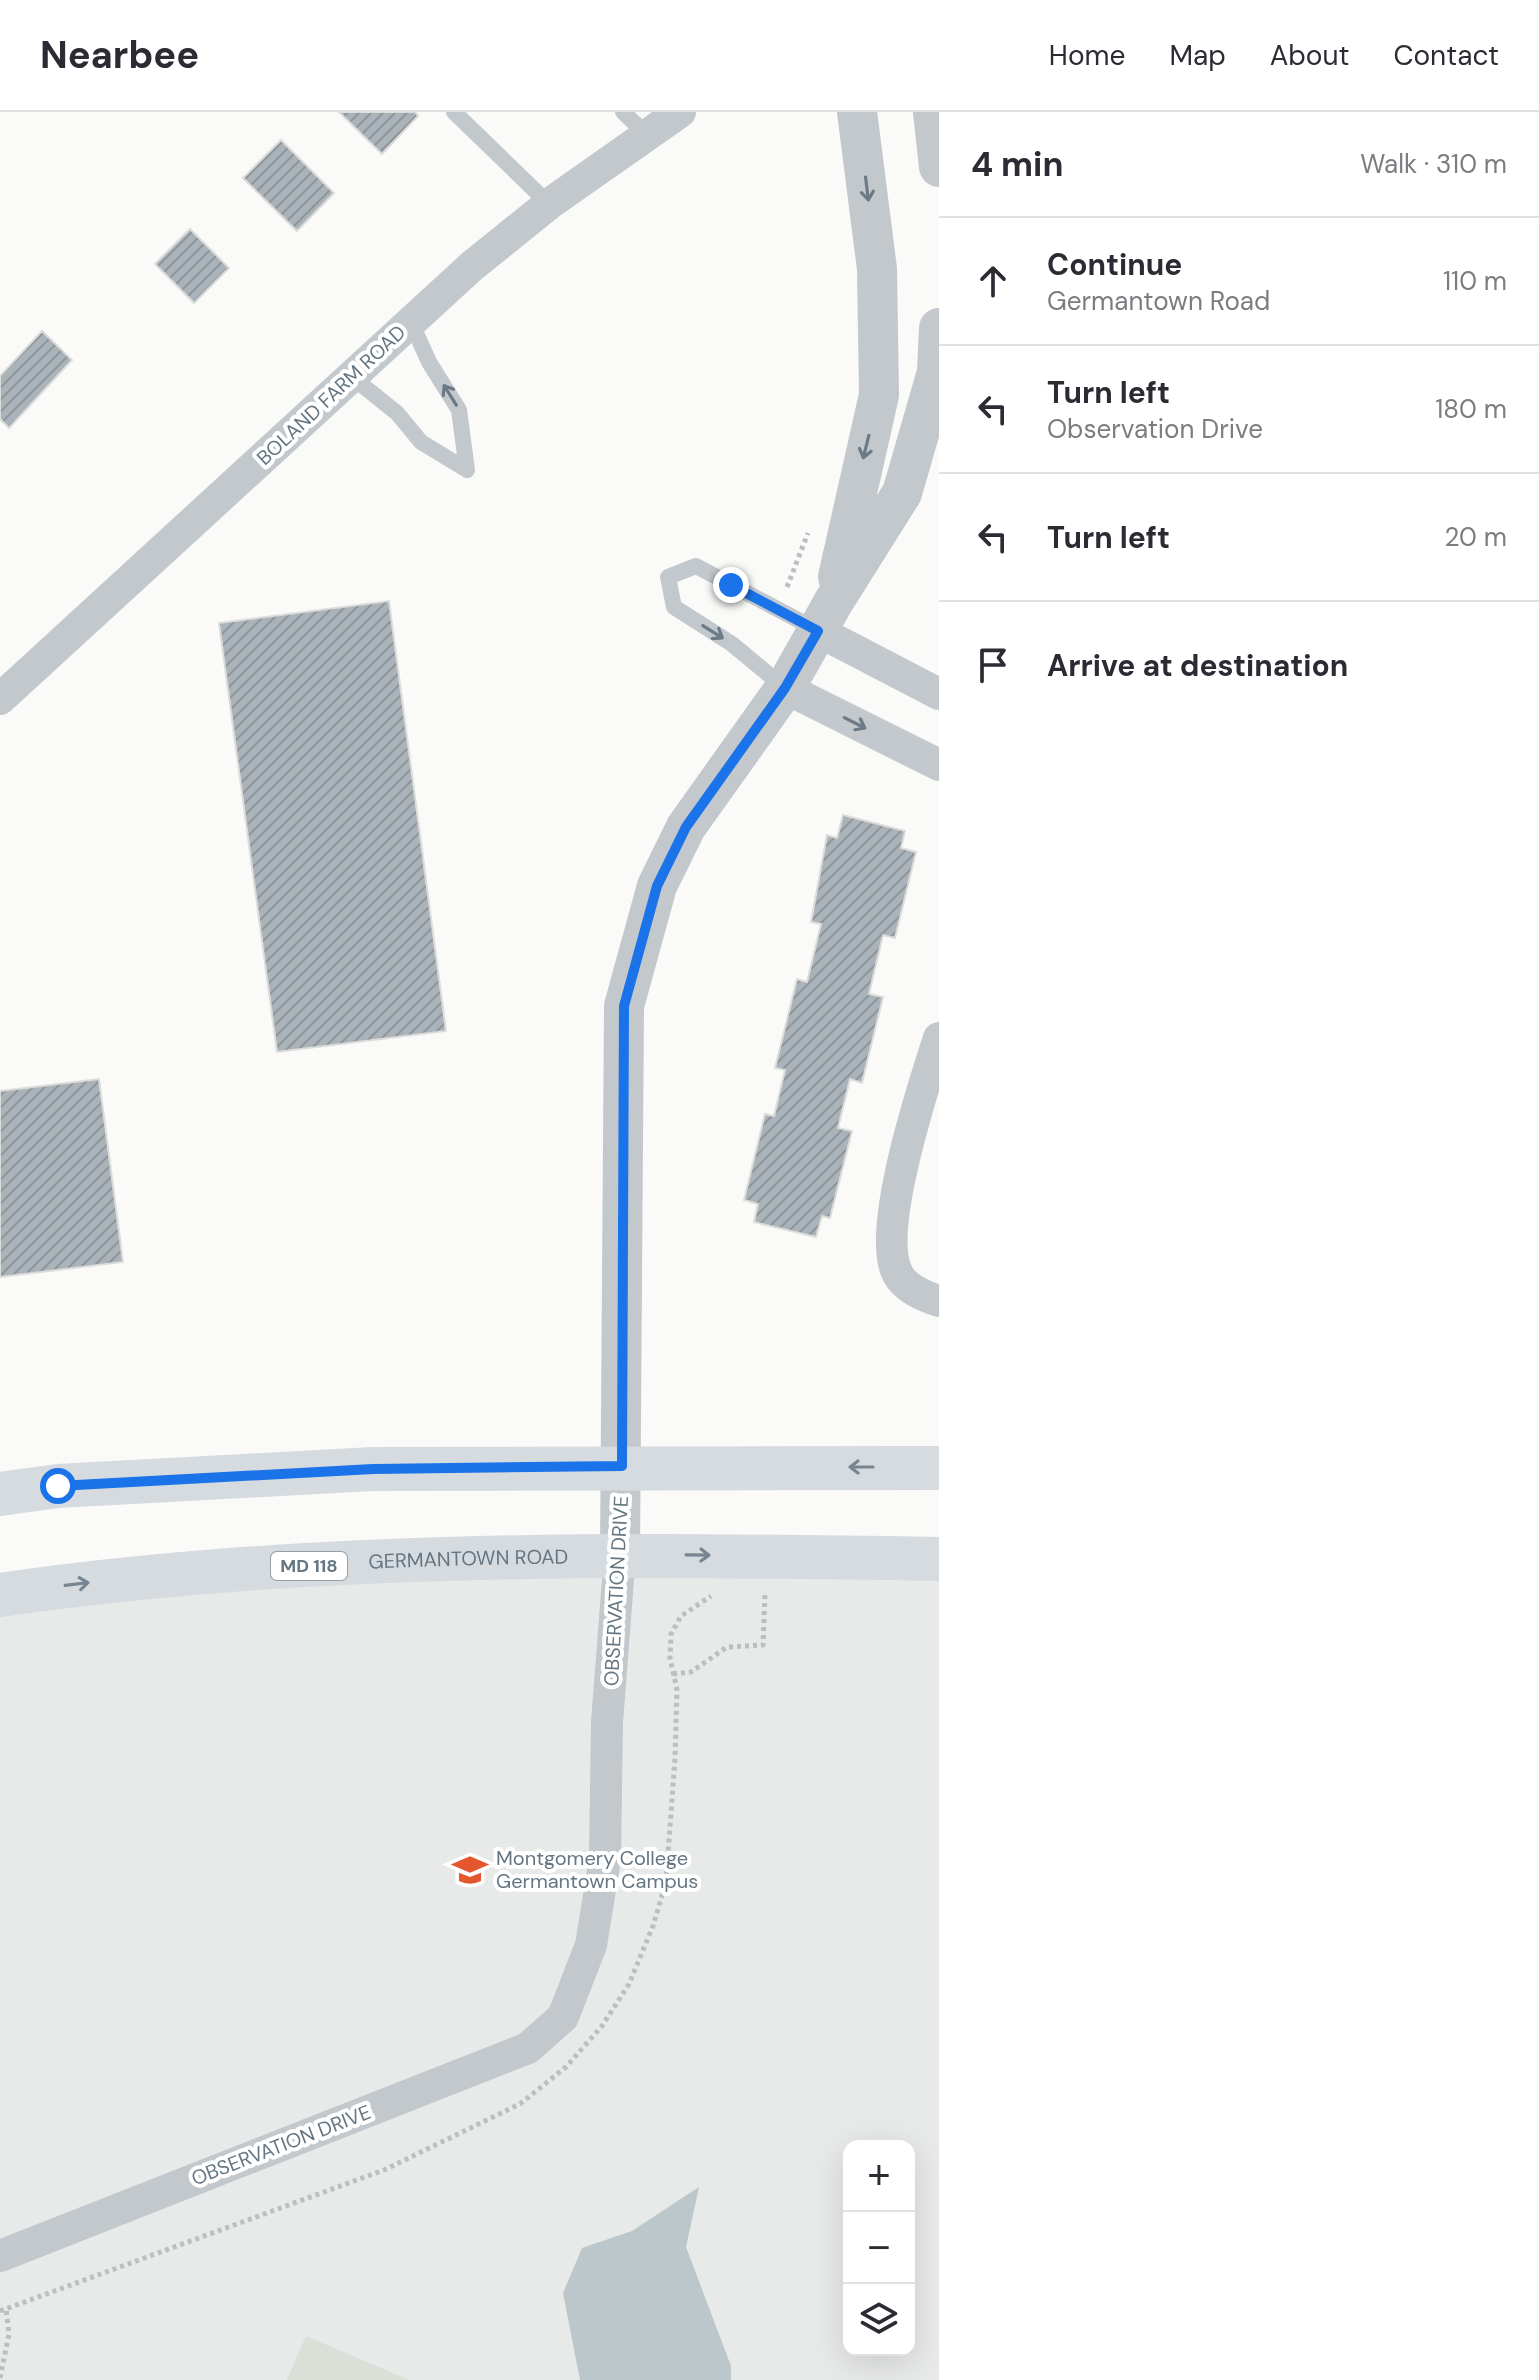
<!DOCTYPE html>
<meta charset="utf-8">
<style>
:root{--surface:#fff;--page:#f7f7f7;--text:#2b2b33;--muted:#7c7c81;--line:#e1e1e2}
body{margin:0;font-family:"DM Sans",sans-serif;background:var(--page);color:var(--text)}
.controls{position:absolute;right:24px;bottom:24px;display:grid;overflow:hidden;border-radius:16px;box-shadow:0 8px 32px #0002}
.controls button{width:72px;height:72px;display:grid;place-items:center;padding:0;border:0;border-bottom:2px solid var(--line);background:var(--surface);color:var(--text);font:40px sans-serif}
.stop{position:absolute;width:24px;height:24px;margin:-18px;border:6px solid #1a73e8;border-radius:50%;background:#fff}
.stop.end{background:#1a73e8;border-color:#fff;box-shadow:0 2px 8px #0008}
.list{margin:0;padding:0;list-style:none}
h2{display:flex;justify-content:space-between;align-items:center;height:104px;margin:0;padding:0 32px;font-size:34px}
h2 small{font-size:26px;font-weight:400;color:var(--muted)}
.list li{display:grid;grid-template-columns:52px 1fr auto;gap:24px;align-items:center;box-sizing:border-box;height:128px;padding:0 32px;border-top:2px solid var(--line)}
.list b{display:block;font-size:30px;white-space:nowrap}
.list p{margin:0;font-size:26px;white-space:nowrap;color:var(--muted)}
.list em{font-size:26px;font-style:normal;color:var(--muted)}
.icon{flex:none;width:44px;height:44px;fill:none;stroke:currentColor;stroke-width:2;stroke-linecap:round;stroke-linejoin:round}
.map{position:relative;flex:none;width:939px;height:2268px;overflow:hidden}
header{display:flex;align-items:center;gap:48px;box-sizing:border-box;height:112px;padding:0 40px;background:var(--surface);border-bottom:2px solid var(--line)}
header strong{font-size:38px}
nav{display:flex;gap:44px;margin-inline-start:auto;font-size:28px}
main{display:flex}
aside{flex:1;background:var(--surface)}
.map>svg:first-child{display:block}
</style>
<header>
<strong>Nearbee</strong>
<nav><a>Home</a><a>Map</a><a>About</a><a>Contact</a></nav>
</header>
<main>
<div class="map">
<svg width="939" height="2268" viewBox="0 0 939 2268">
<defs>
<pattern id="building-hatch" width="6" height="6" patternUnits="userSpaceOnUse" patternTransform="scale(2)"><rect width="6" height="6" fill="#aab3b9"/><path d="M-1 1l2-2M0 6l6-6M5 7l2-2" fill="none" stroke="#8e969c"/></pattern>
</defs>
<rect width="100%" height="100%" fill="#fafaf8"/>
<path fill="#e8e9e9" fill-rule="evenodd" d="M 939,1460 L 939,2268 L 0,2268 L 0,1483 L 80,1471 ZM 849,2034 L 909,2034 L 909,2238 L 849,2238 Z"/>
<path fill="#dadfd7" d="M 306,2224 L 409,2268 L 287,2268 Z"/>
<path fill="#bbc7cb" d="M 699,2075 L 686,2135 L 731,2254 L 731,2268 L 580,2268 L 563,2181 L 582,2136 L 632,2119 Z"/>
<path fill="url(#building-hatch)" stroke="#dcdcda" stroke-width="2" d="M 339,0 L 415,0 L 418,4 L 382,42 Z
M 281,28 L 334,81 L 297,119 L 243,66 Z
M 190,117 L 229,156 L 194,191 L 155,152 Z
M 42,219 L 72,248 L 9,316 L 0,307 L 0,264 Z
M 389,489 L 446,919 L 277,940 L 219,511 Z
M 843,703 L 905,719 L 901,736 L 916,740 L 895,826 L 883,823 L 869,882 L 883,885 L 862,971 L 850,967 L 838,1016 L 852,1019 L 830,1106 L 822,1104 L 816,1125 L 754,1110 L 758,1092 L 744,1088 L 765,1002 L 774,1004 L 785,958 L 775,956 L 797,867 L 807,870 L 821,812 L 811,810 L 827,723 L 837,726 Z
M 99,967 L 123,1150 L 0,1165 L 0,979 Z"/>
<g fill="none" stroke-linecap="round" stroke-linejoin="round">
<path stroke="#bbbfc2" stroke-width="5" stroke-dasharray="4 4" stroke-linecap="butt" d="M 787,475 L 808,421
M 673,1562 L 691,1560 L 727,1535 L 763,1533 L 765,1482
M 0,2199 L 384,2058 L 520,1992 L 566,1955 L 602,1914 L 629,1872 L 653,1814 L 666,1770 L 675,1646 L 677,1578 L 670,1546 L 671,1522 L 681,1504 L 711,1484
M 0,2266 L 9,2222 L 6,2197"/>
<path stroke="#c3c8cc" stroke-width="16" d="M 454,0 L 549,92
M 623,0 L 647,23
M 411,210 L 429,250 L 459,298 L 467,358
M 352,265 L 397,301 L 421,330 L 467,358
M 785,576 L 732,532 L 674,495 L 668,465 L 696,454 L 817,518"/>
<path stroke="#c3c8cc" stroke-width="32" d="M 818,519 L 939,582
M 785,576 L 939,653
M 0,587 L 472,154 L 549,92 L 680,0
M 939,926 C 923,975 878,1113 896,1158 C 902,1175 923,1184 939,1189
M 0,2144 L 528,1936 L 563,1905 L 591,1833 L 605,1747 L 607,1610 L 620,1442"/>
<path stroke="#c3c8cc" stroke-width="40" d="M 933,0 L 939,55
M 838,465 L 879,283 L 877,157 L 857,0
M 620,1442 L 624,894 L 657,774 L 686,715 L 785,576 L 834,489 L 902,381 L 937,260 L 939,216"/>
<g stroke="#d6dbdf" stroke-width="44">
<path d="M 0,1382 L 58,1374 L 373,1357 L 939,1356"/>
<path id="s1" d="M 0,1483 C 310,1438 627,1442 939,1447"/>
</g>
</g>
<defs><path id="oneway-shaft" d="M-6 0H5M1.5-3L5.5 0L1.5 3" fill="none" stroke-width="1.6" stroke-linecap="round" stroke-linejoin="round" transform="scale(2)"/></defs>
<g stroke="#6a7a87">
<use href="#oneway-shaft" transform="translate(867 77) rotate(83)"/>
<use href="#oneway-shaft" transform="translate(450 283) rotate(-122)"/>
<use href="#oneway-shaft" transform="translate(866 335) rotate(104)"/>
<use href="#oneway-shaft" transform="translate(713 520) rotate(32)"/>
<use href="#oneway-shaft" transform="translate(855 611) rotate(27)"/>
</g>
<g stroke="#768591">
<use href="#oneway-shaft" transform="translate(861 1355) rotate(-180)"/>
<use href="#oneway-shaft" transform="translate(698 1443) rotate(1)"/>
<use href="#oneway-shaft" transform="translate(77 1472) rotate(-7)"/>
</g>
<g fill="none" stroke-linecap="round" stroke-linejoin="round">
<path stroke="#1a73e8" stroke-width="10" d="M 58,1374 L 373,1357 L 622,1354 L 624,894 L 657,774 L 686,715 L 785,576 L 818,519 L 731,473"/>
</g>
<defs>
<g id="university-bare" transform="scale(2.76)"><path d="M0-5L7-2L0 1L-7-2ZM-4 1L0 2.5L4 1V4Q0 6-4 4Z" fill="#e4572e" stroke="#fff" stroke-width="2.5" paint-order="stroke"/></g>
</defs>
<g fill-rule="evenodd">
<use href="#university-bare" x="470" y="1758"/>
</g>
<g text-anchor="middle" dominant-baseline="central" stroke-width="8" stroke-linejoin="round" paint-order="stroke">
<rect fill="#fff" stroke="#939fa8" stroke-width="2" x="271" y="1440" width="76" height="28" rx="6"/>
<g font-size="18" font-weight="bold" fill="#657683">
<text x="309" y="1454">MD 118</text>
</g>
<g font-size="20" fill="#657683" stroke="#fff">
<text transform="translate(331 283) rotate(-43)">BOLAND FARM ROAD</text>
<text stroke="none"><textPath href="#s1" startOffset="470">GERMANTOWN ROAD</textPath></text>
<text transform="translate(616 1479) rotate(-87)">OBSERVATION DRIVE</text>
<text transform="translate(281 2033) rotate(-21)">OBSERVATION DRIVE</text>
</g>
<g font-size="20" fill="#657683" stroke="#fff" text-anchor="start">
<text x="496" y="1746">Montgomery College<tspan x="496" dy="23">Germantown Campus</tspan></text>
</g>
</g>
</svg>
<div class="controls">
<button>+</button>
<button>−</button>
<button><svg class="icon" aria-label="layers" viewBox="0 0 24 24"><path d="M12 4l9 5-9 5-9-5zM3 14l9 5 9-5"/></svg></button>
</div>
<div class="stop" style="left:58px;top:1374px"></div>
<div class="stop end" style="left:731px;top:473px"></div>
</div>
<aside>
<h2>4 min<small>Walk · 310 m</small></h2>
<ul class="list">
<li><svg class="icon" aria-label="ahead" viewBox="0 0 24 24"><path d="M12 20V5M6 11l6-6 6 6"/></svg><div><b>Continue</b><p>Germantown Road</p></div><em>110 m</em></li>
<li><svg class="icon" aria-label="left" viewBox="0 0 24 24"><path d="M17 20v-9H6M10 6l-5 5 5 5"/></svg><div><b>Turn left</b><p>Observation Drive</p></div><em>180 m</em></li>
<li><svg class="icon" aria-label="left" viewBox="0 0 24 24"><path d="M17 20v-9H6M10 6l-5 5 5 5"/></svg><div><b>Turn left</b></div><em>20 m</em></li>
<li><svg class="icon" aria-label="arrive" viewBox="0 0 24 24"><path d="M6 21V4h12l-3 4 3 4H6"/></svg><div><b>Arrive at destination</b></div></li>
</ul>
</aside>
</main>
